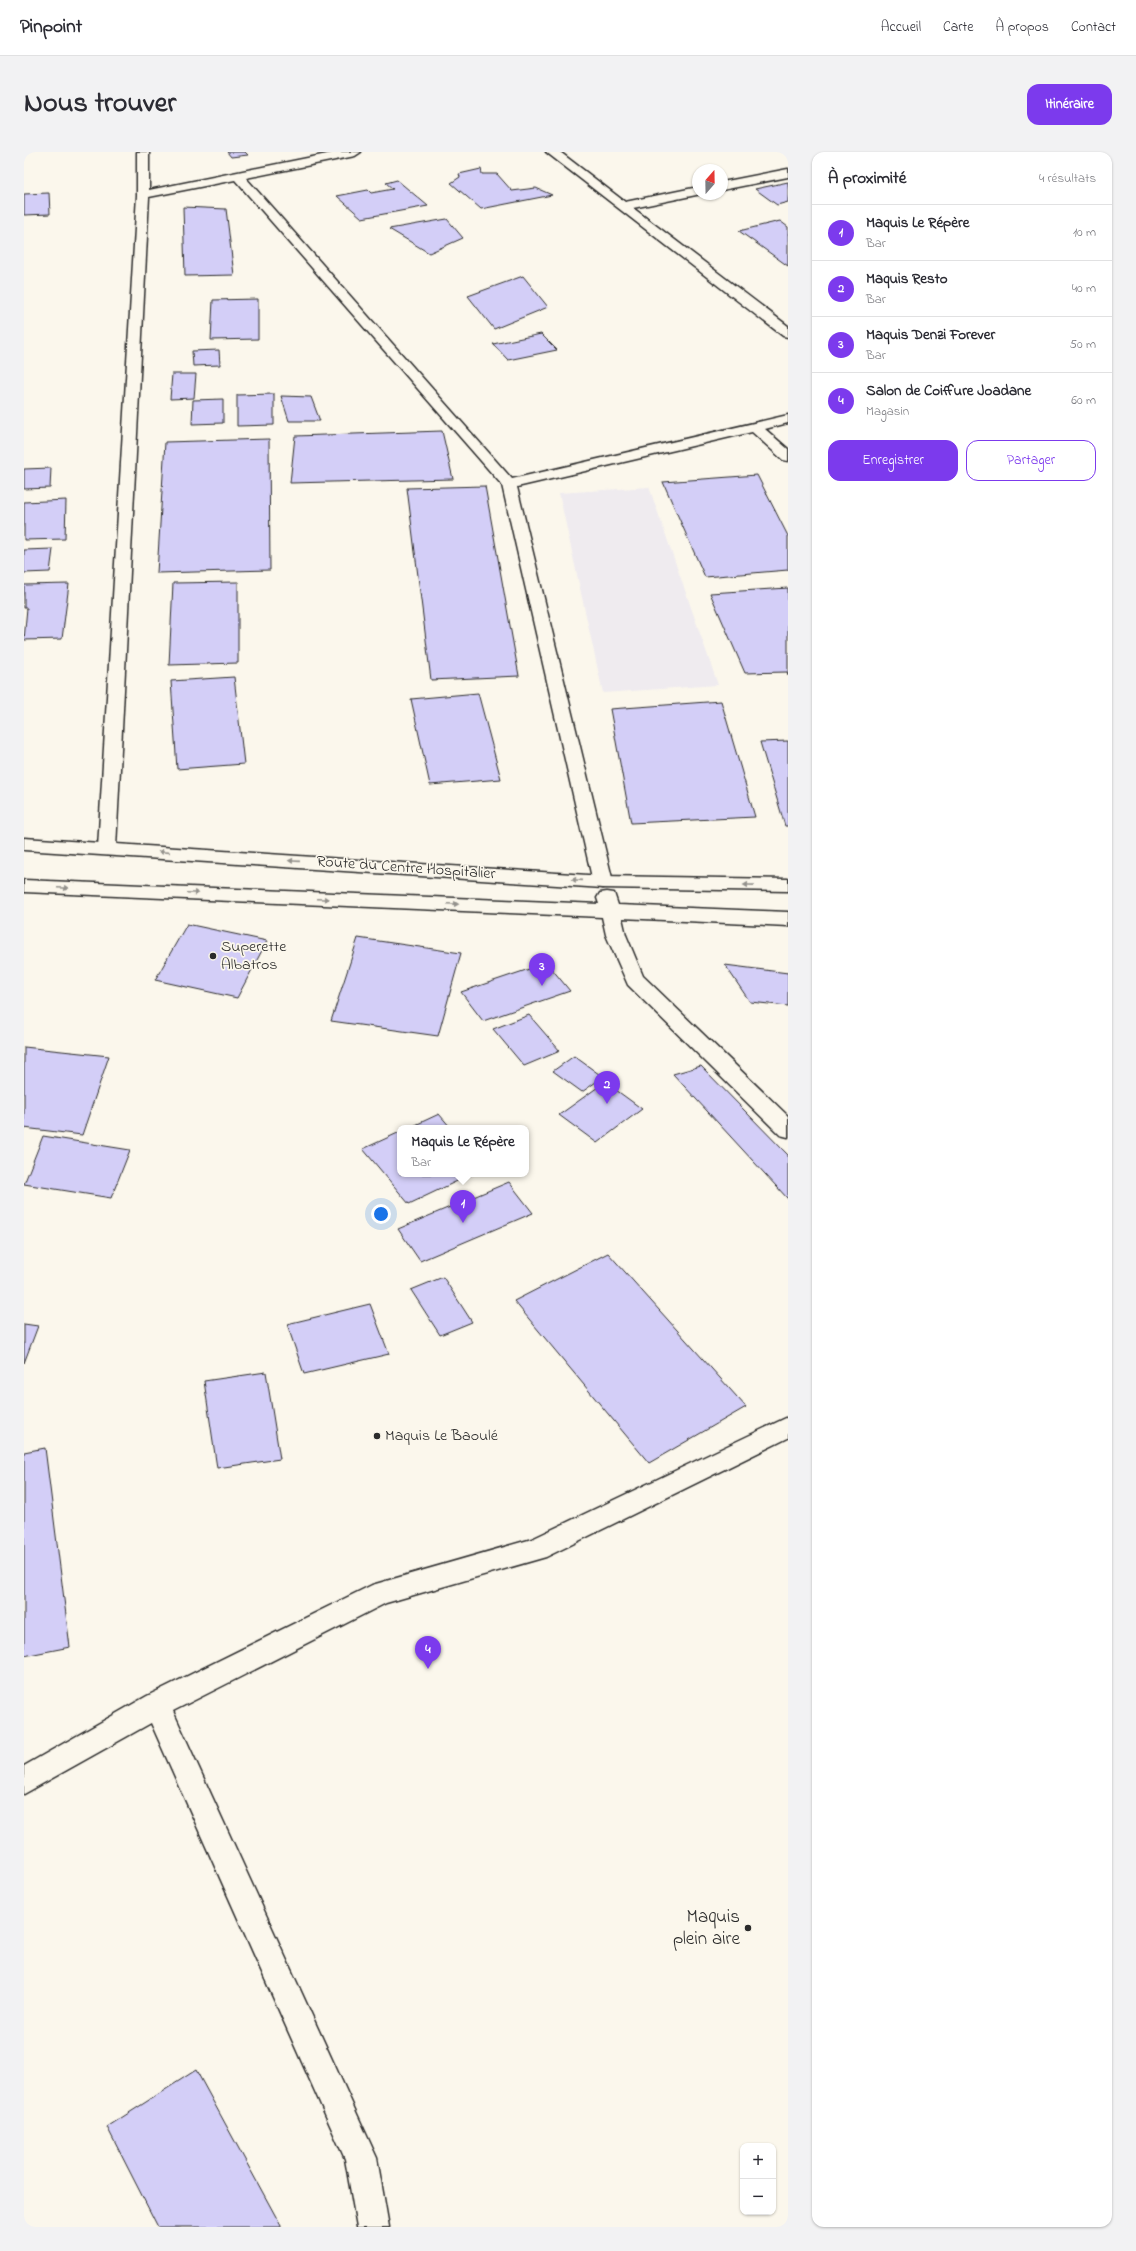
<!DOCTYPE html>
<html lang="fr">
<meta charset="utf-8">
<style>
:root{--surface:#fff;--page:#f2f2f3;--text:#2b2b33;--muted:#7c7c81;--line:#e1e1e2;--accent:#7c3aed}
body{margin:0;font-family:"Indie Flower",sans-serif;background:var(--page);color:var(--text)}
.controls{position:absolute;right:12px;bottom:12px;display:grid;overflow:hidden;border-radius:8px;box-shadow:0 1px 3px #0004}
.controls button{width:36px;height:36px;display:grid;place-items:center;padding:0;border:0;border-bottom:1px solid var(--line);background:var(--surface);color:var(--text);font:20px sans-serif}
.compass{position:absolute;left:668px;top:12px;width:36px;height:36px;border-radius:50%;background:var(--surface);box-shadow:0 1px 3px #0004;rotate:20deg}
.you{position:absolute;left:357px;top:1062px;width:14px;height:14px;margin:-10px;border:3px solid #fff;border-radius:50%;background:#1a73e8;box-shadow:0 0 0 6px #1a73e833}
.badge{display:grid;place-items:center;width:26px;height:26px;border-radius:50%;background:var(--accent);color:#fff;font-size:13px;font-weight:700}
.pin{position:absolute;translate:-50% -33px;filter:drop-shadow(0 1px 2px #0008)}
.pin::after{content:'';position:absolute;top:21px;width:14px;height:12px;background:inherit;clip-path:polygon(0 0,100% 0,50% 100%)}
.popup{position:absolute;left:373px;top:973px;width:132px;height:52px;box-sizing:border-box;display:grid;place-content:center;border-radius:8px;background:var(--surface);filter:drop-shadow(0 1px 3px #0005);font-size:13px;white-space:nowrap;color:var(--muted)}
.popup b{font-size:15px;color:var(--text)}
.popup::after{content:'';position:absolute;left:50%;top:100%;margin-left:-8px;border:8px solid transparent;border-top-color:var(--surface)}
.list{margin:0;padding:0;list-style:none}
h2{display:flex;justify-content:space-between;align-items:center;height:52px;margin:0;padding:0 16px;font-size:17px}
h2 small{font-size:13px;font-weight:400;color:var(--muted)}
.list li{display:grid;grid-template-columns:26px 1fr auto;gap:12px;align-items:center;box-sizing:border-box;height:56px;padding:0 16px;border-top:1px solid var(--line)}
.list b{display:block;font-size:15px;white-space:nowrap}
.list p{margin:0;font-size:13px;white-space:nowrap;color:var(--muted)}
.list em{font-size:13px;font-style:normal;color:var(--muted)}
.actions{display:flex;gap:8px;padding:12px 16px}
.actions a{flex:1;padding:9px 0;border:1px solid var(--accent);border-radius:12px;text-align:center;font-size:14px;color:var(--accent)}
.actions .main{background:var(--accent);color:#fff}
.map{position:relative;flex:none;width:764px;height:2075px;overflow:hidden;border-radius:12px}
header{display:flex;align-items:center;gap:24px;box-sizing:border-box;height:56px;padding:0 20px;background:var(--surface);border-bottom:1px solid var(--line)}
header strong{font-size:19px}
nav{display:flex;gap:22px;margin-inline-start:auto;font-size:14px}
.intro{display:flex;align-items:center;justify-content:space-between;box-sizing:border-box;height:96px;padding:0 24px}
h1{margin:0;font-size:28px}
.button{padding:10px 18px;border-radius:12px;background:var(--accent);color:#fff;font-size:14px;font-weight:700}
main{display:flex;gap:24px;padding:0 24px}
aside{flex:1;background:var(--surface);border-radius:12px;box-shadow:0 1px 3px #0004}
.map>svg:first-child{display:block}
</style>
<header>
<strong>Pinpoint</strong>
<nav><a>Accueil</a><a>Carte</a><a>À propos</a><a>Contact</a></nav>
</header>
<div class="intro"><h1>Nous trouver</h1><a class="button">Itinéraire</a></div>
<main>
<div class="map">
<svg width="764" height="2075" viewBox="0 0 764 2075">
<rect width="100%" height="100%" fill="#fbf7ec"/>
<filter id="ink" filterUnits="userSpaceOnUse"><feTurbulence type="fractalNoise" baseFrequency=".025" numOctaves="2"/><feDisplacementMap in="SourceGraphic" scale="8" xChannelSelector="R" yChannelSelector="G"/><feConvolveMatrix kernelMatrix="1 2 1 2 8 2 1 2 1" color-interpolation-filters="sRGB"/></filter>
<g filter="url(#ink)">
<path fill="#efebef" d="M 625,335 L 694,533 L 579,541 L 535,341 Z"/>
<path fill="#d3cef7" stroke="#2b2b2b" d="M 203,0 L 221,0 L 224,3 L 207,5 Z
M 457,17 L 458,22 L 473,22 L 488,39 L 512,36 L 528,43 L 457,57 L 427,31 L 436,25 L 435,22 Z
M 373,28 L 404,54 L 338,66 L 313,44 L 344,38 L 347,41 L 369,37 L 362,31 Z
M 764,30 L 764,50 L 753,53 L 731,37 Z
M 25,41 L 26,62 L 0,63 L 0,42 Z
M 159,55 L 202,57 L 210,123 L 161,124 Z
M 423,67 L 439,86 L 405,101 L 365,77 Z
M 756,69 L 764,75 L 764,114 L 715,79 Z
M 499,124 L 524,155 L 470,177 L 444,144 Z
M 234,147 L 234,187 L 187,188 L 189,148 Z
M 517,182 L 533,198 L 484,208 L 469,192 Z
M 195,198 L 196,213 L 169,214 L 168,199 Z
M 148,222 L 172,222 L 170,246 L 146,247 Z
M 250,242 L 250,273 L 213,274 L 213,243 Z
M 257,244 L 287,245 L 296,269 L 265,269 Z
M 199,247 L 199,271 L 168,272 L 169,248 Z
M 418,279 L 429,327 L 266,331 L 271,284 Z
M 245,287 L 246,418 L 133,421 L 141,290 Z
M 27,316 L 26,336 L 0,337 L 0,317 Z
M 733,323 L 764,384 L 764,418 L 681,425 L 639,330 Z
M 461,334 L 495,524 L 407,528 L 383,336 Z
M 42,348 L 41,387 L 0,388 L 0,350 Z
M 29,397 L 26,420 L 0,421 L 0,398 Z
M 214,430 L 214,511 L 145,513 L 149,431 Z
M 45,432 L 38,487 L 0,488 L 3,456 L 0,456 L 0,433 Z
M 764,436 L 764,523 L 763,520 L 721,521 L 686,441 Z
M 210,525 L 220,612 L 153,617 L 147,529 Z
M 454,541 L 477,627 L 406,633 L 387,547 Z
M 697,549 L 731,665 L 607,671 L 586,557 Z
M 764,589 L 764,674 L 761,674 L 736,590 Z
M 163,772 L 243,789 L 213,846 L 131,828 Z
M 334,786 L 437,801 L 414,884 L 307,869 Z
M 523,811 L 546,839 L 459,869 L 437,840 Z
M 701,813 L 764,821 L 764,854 L 726,850 Z
M 505,863 L 536,899 L 500,914 L 469,877 Z
M 0,895 L 85,904 L 58,983 L 0,976 Z
M 550,904 L 579,925 L 558,940 L 529,919 Z
M 677,914 L 764,1003 L 764,1047 L 649,922 Z
M 581,930 L 618,957 L 573,991 L 535,963 Z
M 415,962 L 427,976 L 385,976 Z
M 376,980 L 376,1022 L 448,1022 L 385,1052 L 339,997 Z
M 19,984 L 106,998 L 87,1046 L 0,1032 Z
M 485,1030 L 509,1061 L 396,1109 L 374,1077 Z
M 584,1101 L 722,1255 L 625,1311 L 490,1149 Z
M 419,1125 L 448,1170 L 416,1183 L 387,1138 Z
M 346,1152 L 365,1202 L 280,1222 L 263,1172 Z
M 0,1172 L 14,1174 L 0,1211 Z
M 242,1220 L 256,1307 L 193,1316 L 180,1229 Z
M 21,1296 L 46,1495 L 0,1504 L 0,1300 Z
M 172,1918 L 257,2074 L 257,2075 L 134,2075 L 83,1975 Z"/>
<g fill="none" stroke-linecap="round" stroke-linejoin="round">
<g stroke="#2b2b2b" stroke-width="3">
<path id="minor" d="M 113,0 L 125,0 L 125,38 L 313,0 L 337,0 L 331,4 L 222,26 L 488,327 L 764,263 L 764,271 L 741,277 L 764,297 L 764,309 L 759,308 L 728,280 L 493,335 L 589,730 L 586,734 L 579,736 L 572,734 L 569,730 L 478,333 L 211,28 L 125,45 L 92,696 L 90,700 L 83,702 L 76,700 L 74,696 L 113,43 Z
M 522,0 L 536,0 L 601,50 L 674,35 L 674,42 L 677,42 L 609,56 L 764,174 L 764,185 L 759,184 Z
M 764,17 L 764,25 L 698,38 L 698,30 Z
M 764,1265 L 764,1286 L 522,1405 L 362,1451 L 149,1559 L 353,2006 L 365,2075 L 333,2075 L 321,2007 L 127,1571 L 0,1642 L 0,1614 L 123,1544 L 348,1433 L 508,1387 Z"/>
</g>
<g stroke="#2b2b2b" stroke-width="3">
<path id="tertiary" d="M 0,686 L 579,724 L 764,727 L 764,739 L 579,736 L 0,698 Z
M 0,728 L 575,752 L 573,746 L 576,741 L 583,740 L 590,741 L 594,753 L 764,760 L 764,774 L 598,766 L 602,783 L 619,824 L 764,964 L 764,985 L 756,983 L 604,833 L 582,783 L 578,765 L 0,740 Z"/>
</g>
<use href="#minor" fill="#fbf7ec" fill-rule="evenodd"/>
<use href="#tertiary" fill="#fbf7ec" fill-rule="evenodd"/>
</g>
<defs><path id="oneway-solid" d="M-6-.8H1V-3.2L6.5 0L1 3.2V.8H-6Z"/></defs>
<g fill="#93918c">
<use href="#oneway-solid" transform="translate(140 700) rotate(-176)"/>
<use href="#oneway-solid" transform="translate(270 709) rotate(-176)"/>
<use href="#oneway-solid" transform="translate(553 728) rotate(-176)"/>
<use href="#oneway-solid" transform="translate(725 733) rotate(-179)"/>
<use href="#oneway-solid" transform="translate(39 736) rotate(2)"/>
<use href="#oneway-solid" transform="translate(169 741) rotate(2)"/>
<use href="#oneway-solid" transform="translate(299 747) rotate(2)"/>
<use href="#oneway-solid" transform="translate(429 752) rotate(2)"/>
</g>
</g>
<g fill="#2b2b2b" stroke="#fbf7ec" stroke-width="1.5">
<circle cx="189" cy="804" r="4"/>
<circle cx="353" cy="1284" r="4"/>
<circle cx="724" cy="1776" r="4"/>
</g>
<g text-anchor="middle" dominant-baseline="central" stroke-width="3.5" stroke-linejoin="round" paint-order="stroke">
<g font-size="16" fill="#2b2b2b" stroke="#fbf7ec">
<text transform="translate(382 716) rotate(4)">Route du Centre Hospitalier</text>
</g>
<g font-size="16" fill="#2b2b2b" stroke="#fbf7ec" text-anchor="start">
<text x="197" y="795">Superette<tspan x="197" dy="18">Albatros</tspan></text>
<text x="361" y="1284">Maquis Le Baoulé</text>
</g>
<g font-size="19" fill="#2b2b2b" stroke="#fbf7ec" text-anchor="end">
<text x="716" y="1765">Maquis<tspan x="716" dy="22">plein aire</tspan></text>
</g>
</g>
</svg>
<div class="controls">
<button>+</button>
<button>−</button>
</div>
<svg class="compass" viewBox="-18 -18 36 36"><path d="M0-13l5 13h-10z" fill="#e53935"/><path d="M0 13l5-13h-10z" fill="#7c7c81"/></svg>
<div class="you"></div>
<div class="pin badge" style="left:439px;top:1071px">1</div>
<div class="popup"><b>Maquis Le Répère</b>Bar</div>
<div class="pin badge" style="left:583px;top:952px">2</div>
<div class="pin badge" style="left:518px;top:834px">3</div>
<div class="pin badge" style="left:404px;top:1517px">4</div>
</div>
<aside>
<h2>À proximité<small>4 résultats</small></h2>
<ul class="list">
<li><span class="badge">1</span><div><b>Maquis Le Répère</b><p>Bar</p></div><em>10 m</em></li>
<li><span class="badge">2</span><div><b>Maquis Resto</b><p>Bar</p></div><em>40 m</em></li>
<li><span class="badge">3</span><div><b>Maquis Denzi Forever</b><p>Bar</p></div><em>50 m</em></li>
<li><span class="badge">4</span><div><b>Salon de Coiffure Joadane</b><p>Magasin</p></div><em>60 m</em></li>
</ul>
<div class="actions"><a class="main">Enregistrer</a><a>Partager</a></div>
</aside>
</main>
